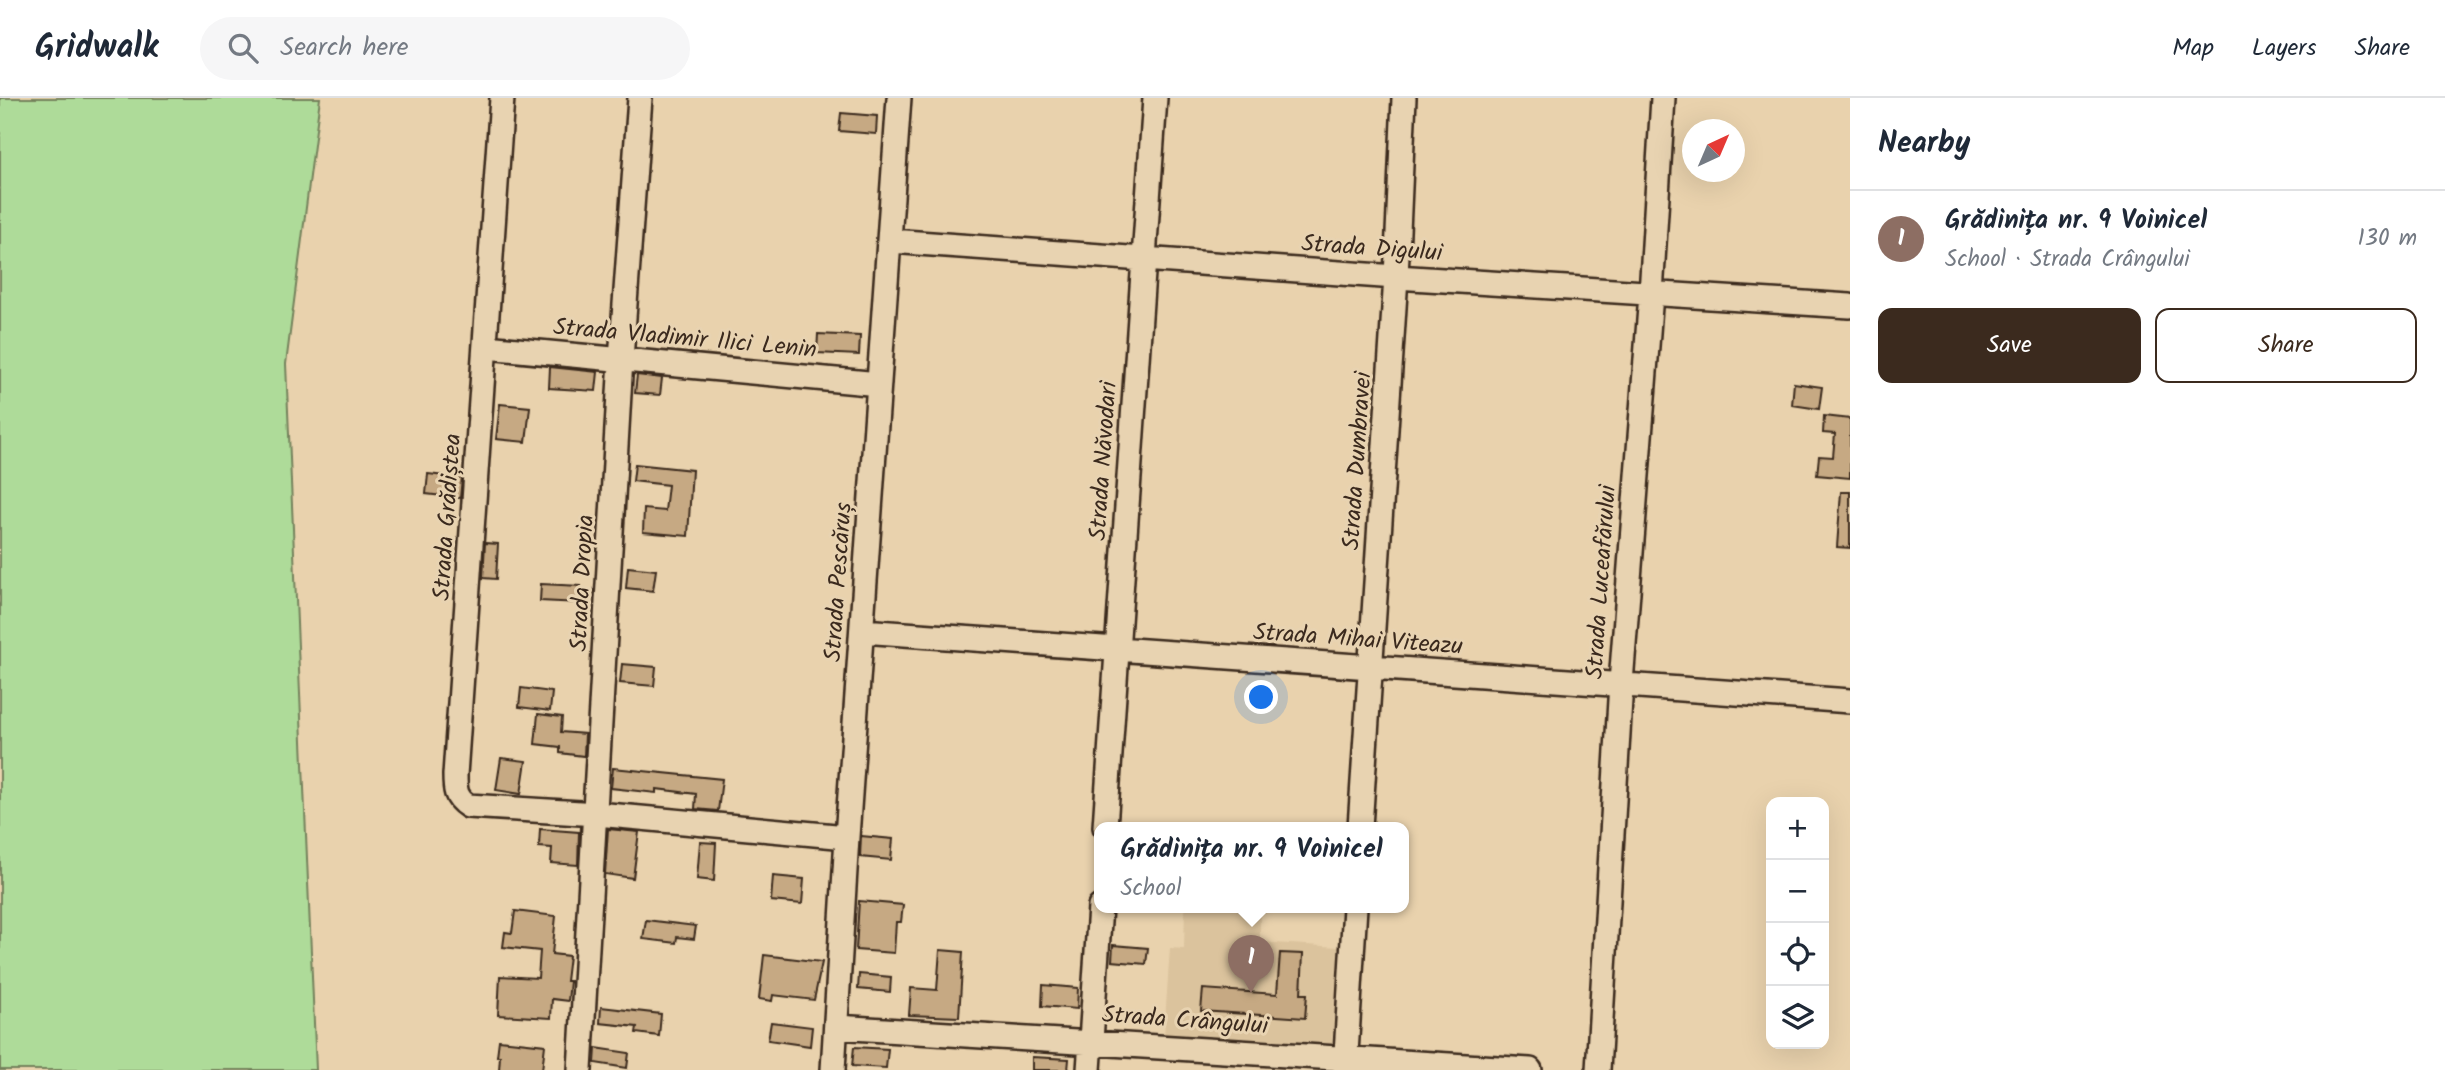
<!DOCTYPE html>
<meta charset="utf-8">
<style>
:root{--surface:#fff;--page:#f6f6f7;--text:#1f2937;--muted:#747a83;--line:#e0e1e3;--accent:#3b2a1e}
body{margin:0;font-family:Kalam,sans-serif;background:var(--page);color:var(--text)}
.controls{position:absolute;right:21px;bottom:21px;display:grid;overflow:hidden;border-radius:14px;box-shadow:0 7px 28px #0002}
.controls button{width:63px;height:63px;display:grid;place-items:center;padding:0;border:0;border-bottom:2px solid var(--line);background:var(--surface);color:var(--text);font:35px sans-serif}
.compass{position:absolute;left:1682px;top:21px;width:63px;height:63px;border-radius:50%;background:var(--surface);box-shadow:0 7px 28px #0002;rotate:44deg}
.you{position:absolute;left:1262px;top:600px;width:24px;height:24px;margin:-18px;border:5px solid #fff;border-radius:50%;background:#1a73e8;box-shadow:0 0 0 10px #1a73e833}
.badge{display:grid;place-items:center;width:46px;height:46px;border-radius:50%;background:var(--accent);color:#fff;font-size:23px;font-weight:700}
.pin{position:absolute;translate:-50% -58px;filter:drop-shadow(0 2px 4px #0008)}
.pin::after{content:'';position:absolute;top:37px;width:24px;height:21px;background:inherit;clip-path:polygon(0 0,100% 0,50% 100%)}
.popup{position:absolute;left:1094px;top:724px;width:315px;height:91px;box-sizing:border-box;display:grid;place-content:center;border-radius:14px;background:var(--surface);filter:drop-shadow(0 2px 5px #0005);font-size:23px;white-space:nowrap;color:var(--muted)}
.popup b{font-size:26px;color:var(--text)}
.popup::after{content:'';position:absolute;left:50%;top:100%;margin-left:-14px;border:14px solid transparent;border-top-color:var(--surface)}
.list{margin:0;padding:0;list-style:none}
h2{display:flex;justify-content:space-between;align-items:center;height:91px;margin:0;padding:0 28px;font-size:30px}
h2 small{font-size:23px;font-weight:400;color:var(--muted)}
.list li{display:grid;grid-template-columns:46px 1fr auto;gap:21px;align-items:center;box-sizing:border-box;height:98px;padding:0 28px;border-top:2px solid var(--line)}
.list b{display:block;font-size:26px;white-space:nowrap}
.list p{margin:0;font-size:23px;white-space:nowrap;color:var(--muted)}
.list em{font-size:23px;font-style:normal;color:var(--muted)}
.actions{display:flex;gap:14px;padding:21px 28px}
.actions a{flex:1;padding:16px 0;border:2px solid var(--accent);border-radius:14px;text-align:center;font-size:24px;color:var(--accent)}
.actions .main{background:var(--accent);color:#fff}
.icon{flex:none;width:38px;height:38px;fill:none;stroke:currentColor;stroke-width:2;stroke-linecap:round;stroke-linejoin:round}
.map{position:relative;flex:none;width:1850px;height:972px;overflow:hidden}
header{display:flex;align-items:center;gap:42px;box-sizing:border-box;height:98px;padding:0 35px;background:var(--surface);border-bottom:2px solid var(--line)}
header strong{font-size:33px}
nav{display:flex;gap:38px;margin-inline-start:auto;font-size:24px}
.search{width:490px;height:63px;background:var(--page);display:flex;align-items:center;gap:18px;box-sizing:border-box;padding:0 24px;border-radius:38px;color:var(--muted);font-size:26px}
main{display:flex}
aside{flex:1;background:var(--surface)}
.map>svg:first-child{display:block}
</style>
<header>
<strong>Gridwalk</strong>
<div class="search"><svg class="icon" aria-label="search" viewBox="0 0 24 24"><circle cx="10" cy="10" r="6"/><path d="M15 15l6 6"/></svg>Search here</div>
<nav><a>Map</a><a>Layers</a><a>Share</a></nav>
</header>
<main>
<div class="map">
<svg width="1850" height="972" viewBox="0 0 1850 972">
<rect width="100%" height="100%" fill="#e9d2ad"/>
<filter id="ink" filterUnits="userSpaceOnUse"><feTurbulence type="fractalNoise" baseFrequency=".0143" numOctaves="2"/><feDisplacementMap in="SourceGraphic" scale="14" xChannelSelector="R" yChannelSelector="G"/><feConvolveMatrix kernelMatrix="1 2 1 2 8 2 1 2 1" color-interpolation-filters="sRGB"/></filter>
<g filter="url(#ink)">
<path fill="#dbc39d" d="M 1185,809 L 1260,810 L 1260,844 L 1339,849 L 1332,947 L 1164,938 L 1170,850 L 1184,851 Z"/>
<path fill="#aedb99" stroke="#74825c" stroke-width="2" d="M 0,0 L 320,0 L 286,266 L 316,972 L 0,972 Z"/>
<path fill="#c6a983" stroke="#3b2a1e" stroke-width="2" d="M 841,15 L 877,18 L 876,36 L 839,33 Z
M 818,236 L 860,238 L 859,257 L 817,255 Z
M 550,269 L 598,274 L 596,293 L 549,290 Z
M 637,277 L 662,280 L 660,297 L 635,295 Z
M 1794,285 L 1822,289 L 1819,311 L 1792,307 Z
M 500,306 L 530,309 L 526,344 L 496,341 Z
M 1824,318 L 1850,321 L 1850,380 L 1817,377 L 1819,358 L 1833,359 L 1835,336 L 1823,335 Z
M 635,366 L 692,372 L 688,438 L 643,434 L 644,411 L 665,413 L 668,387 L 633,383 Z
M 428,376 L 462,380 L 460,400 L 426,396 Z
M 1841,394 L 1850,394 L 1850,450 L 1837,449 Z
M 485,445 L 498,446 L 496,481 L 483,480 Z
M 628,469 L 656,472 L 653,493 L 626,490 Z
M 541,486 L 581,488 L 580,505 L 540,503 Z
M 622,566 L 656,569 L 654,588 L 620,585 Z
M 521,590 L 552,594 L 550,613 L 519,609 Z
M 538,616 L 562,619 L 561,634 L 585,636 L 584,658 L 560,655 L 560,649 L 535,646 Z
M 501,660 L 526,663 L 521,696 L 496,692 Z
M 613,670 L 722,681 L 718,713 L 695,711 L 696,696 L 656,691 L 656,695 L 611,690 Z
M 540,731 L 579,734 L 578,767 L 551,765 L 552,750 L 539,749 Z
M 608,731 L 639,734 L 633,780 L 605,776 Z
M 861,738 L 893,741 L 891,762 L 860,759 Z
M 700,744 L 716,745 L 714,783 L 697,781 Z
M 773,778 L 804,781 L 802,806 L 771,803 Z
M 859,803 L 903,807 L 901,824 L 896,824 L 894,855 L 856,852 Z
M 515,813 L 556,818 L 552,856 L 569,858 L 566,883 L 570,883 L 568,903 L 552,901 L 551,920 L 498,917 L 500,878 L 538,880 L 540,853 L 503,849 L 505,834 L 512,835 Z
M 646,822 L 696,828 L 694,841 L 677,839 L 676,845 L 643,841 Z
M 1113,847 L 1148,850 L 1146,866 L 1112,863 Z
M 940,852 L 963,854 L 959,919 L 909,917 L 911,890 L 937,892 Z
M 1280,855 L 1303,856 L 1301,896 L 1307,896 L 1305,920 L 1201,913 L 1203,891 L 1277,896 Z
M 764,857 L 822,864 L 814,902 L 773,897 L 772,903 L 759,901 Z
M 859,876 L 891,879 L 890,894 L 858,891 Z
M 1043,887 L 1078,890 L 1077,911 L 1042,908 Z
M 601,909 L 661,916 L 659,938 L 636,935 L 637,929 L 600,925 Z
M 771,924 L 812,929 L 810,948 L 768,942 Z
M 499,942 L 545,947 L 542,972 L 499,972 L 500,958 L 497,958 Z
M 854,949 L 888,951 L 886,970 L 852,968 Z
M 596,950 L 629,955 L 627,970 L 595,965 Z
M 1032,959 L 1069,961 L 1068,972 L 1032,972 Z"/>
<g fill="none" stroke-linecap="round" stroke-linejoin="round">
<g stroke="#3b2a1e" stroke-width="28">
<path id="minor" d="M 502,0 L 455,677 C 455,691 455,700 468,708 L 597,716 L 847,739
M 890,143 L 1396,179 L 1850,208
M 486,249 L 879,286
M 862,533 L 1850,603
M 1105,729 L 1155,0
M 1360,729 L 1396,179 L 1404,0
M 836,929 L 1530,972
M 580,972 L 621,261 L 640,0
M 833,972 L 847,739 L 899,0
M 1089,972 L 1100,809
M 1345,972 L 1355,809
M 1598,972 L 1621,585 L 1651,196 L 1663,0"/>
</g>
<use href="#minor" stroke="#e8d3b1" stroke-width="23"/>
</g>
</g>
<g text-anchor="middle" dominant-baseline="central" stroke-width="6" stroke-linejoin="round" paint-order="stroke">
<g font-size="24" fill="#3b2a1e" stroke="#e8d3b1">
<text transform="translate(1372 151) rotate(4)">Strada Digului</text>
<text transform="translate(685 241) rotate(5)">Strada Vladimir Ilici Lenin</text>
<text transform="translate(1104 363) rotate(-86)">Strada Năvodari</text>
<text transform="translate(1358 363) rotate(-86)">Strada Dumbravei</text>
<text transform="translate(448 419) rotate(-86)">Strada Grădiștea</text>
<text transform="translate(839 484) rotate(-86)">Strada Pescăruș</text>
<text transform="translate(1602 484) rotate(-86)">Strada Luceafărului</text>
<text transform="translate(583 485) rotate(-87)">Strada Dropia</text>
<text transform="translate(1358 542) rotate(4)">Strada Mihai Viteazu</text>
<text transform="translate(1185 923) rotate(4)">Strada Crângului</text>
</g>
</g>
</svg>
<div class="controls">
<button>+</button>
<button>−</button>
<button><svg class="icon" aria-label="locate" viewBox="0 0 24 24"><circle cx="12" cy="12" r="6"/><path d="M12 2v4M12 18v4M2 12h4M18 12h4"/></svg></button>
<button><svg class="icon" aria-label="layers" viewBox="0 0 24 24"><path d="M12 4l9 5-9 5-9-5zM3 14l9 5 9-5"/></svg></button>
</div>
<svg class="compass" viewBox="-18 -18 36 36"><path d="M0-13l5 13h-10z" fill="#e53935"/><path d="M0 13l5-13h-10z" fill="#747a83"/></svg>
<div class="you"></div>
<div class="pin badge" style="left:1251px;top:895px;background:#8d6e63">1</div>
<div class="popup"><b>Grădinița nr. 9 Voinicel</b>School</div>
</div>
<aside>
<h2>Nearby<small></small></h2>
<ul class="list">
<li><span class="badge" style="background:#8d6e63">1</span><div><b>Grădinița nr. 9 Voinicel</b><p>School · Strada Crângului</p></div><em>130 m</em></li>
</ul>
<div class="actions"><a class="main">Save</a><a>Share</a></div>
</aside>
</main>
